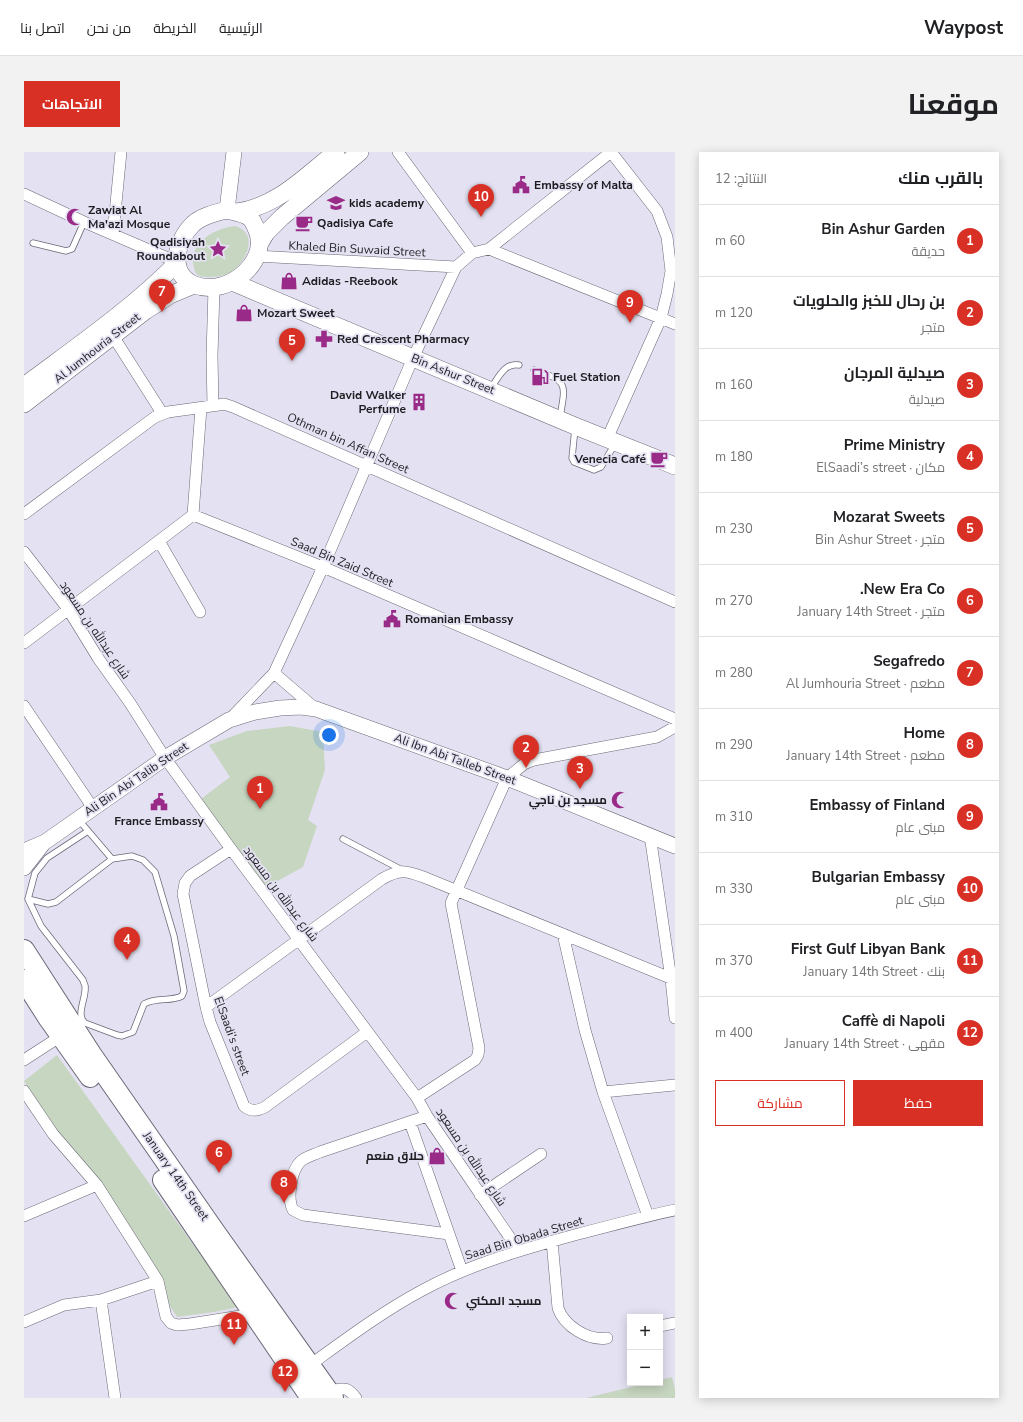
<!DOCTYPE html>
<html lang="ar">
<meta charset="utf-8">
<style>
:root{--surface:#fff;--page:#f2f2f2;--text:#202124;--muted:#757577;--line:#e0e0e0;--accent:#d93025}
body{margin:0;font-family:"Nunito Sans",Cairo,sans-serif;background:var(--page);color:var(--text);direction:rtl}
.controls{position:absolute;right:12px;bottom:12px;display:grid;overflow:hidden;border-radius:0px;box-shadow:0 2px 10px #0003}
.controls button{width:36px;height:36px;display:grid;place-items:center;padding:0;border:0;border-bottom:1px solid var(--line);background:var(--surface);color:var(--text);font:20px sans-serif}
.you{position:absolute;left:305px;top:583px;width:14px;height:14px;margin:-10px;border:3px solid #fff;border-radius:50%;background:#1a73e8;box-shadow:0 0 0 6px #1a73e833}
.badge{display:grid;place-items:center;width:26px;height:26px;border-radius:50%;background:var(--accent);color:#fff;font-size:13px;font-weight:700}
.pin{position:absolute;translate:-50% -33px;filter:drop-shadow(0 1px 2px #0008)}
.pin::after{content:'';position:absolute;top:21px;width:14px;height:12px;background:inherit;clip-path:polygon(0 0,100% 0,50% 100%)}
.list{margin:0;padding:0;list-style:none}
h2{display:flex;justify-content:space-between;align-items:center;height:52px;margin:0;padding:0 16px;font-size:17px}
h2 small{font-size:13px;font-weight:400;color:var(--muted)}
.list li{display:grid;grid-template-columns:26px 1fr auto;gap:12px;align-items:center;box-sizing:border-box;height:72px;padding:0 16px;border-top:1px solid var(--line)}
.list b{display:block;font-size:15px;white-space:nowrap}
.list p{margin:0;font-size:13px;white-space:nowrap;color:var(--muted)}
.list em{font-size:13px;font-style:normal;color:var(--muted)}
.actions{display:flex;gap:8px;padding:12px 16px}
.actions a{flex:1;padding:9px 0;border:1px solid var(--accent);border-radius:0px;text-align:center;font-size:14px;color:var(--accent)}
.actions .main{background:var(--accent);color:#fff}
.map{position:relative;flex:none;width:651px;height:1246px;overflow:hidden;direction:ltr;border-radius:0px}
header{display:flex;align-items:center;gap:24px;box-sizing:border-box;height:56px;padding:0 20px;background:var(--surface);border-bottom:1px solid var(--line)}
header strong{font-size:19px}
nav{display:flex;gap:22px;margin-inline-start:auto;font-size:14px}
.intro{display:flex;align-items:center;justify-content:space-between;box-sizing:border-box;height:96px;padding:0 24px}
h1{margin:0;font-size:28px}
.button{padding:10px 18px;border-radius:0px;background:var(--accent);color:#fff;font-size:14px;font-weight:700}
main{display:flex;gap:24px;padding:0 24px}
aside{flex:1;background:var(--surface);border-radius:0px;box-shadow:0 2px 10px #0003}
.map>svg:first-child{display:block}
</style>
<header>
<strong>Waypost</strong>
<nav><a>الرئيسية</a><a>الخريطة</a><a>من نحن</a><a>اتصل بنا</a></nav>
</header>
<div class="intro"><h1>موقعنا</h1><a class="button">الاتجاهات</a></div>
<main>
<aside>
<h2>بالقرب منك<small>النتائج: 12</small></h2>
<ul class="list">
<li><span class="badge">1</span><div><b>Bin Ashur Garden</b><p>حديقة</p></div><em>60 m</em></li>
<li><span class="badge">2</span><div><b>بن رحال للخبز والحلويات</b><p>متجر</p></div><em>120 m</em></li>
<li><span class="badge">3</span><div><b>صيدلية المرجان</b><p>صيدلية</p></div><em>160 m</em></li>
<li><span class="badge">4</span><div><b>Prime Ministry</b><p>مكان · ElSaadi’s street</p></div><em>180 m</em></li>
<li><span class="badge">5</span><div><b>Mozarat Sweets</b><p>متجر · Bin Ashur Street</p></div><em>230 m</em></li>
<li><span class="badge">6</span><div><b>New Era Co.</b><p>متجر · January 14th Street</p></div><em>270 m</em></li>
<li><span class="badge">7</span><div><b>Segafredo</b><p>مطعم · Al Jumhouria Street</p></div><em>280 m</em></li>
<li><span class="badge">8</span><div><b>Home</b><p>مطعم · January 14th Street</p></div><em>290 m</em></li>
<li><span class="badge">9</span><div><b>Embassy of Finland</b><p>مبنى عام</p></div><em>310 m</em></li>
<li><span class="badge">10</span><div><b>Bulgarian Embassy</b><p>مبنى عام</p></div><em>330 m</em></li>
<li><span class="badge">11</span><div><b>First Gulf Libyan Bank</b><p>بنك · January 14th Street</p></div><em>370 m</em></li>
<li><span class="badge">12</span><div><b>Caffè di Napoli</b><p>مقهى · January 14th Street</p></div><em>400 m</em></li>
</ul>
<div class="actions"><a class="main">حفظ</a><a>مشاركة</a></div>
</aside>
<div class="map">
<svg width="651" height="1246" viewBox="0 0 651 1246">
<rect width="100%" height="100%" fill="#e4e2f2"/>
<path fill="#c7d6c0" d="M 211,74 C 237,82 221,112 205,121 C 198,125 188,125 181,125 C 175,125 171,122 170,116 C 163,92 190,76 211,74 Z
M 266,574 L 299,580 L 301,618 L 284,668 L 293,674 L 279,715 L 241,736 L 177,647 L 206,625 L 185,593 L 223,579 Z
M 33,903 L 214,1155 L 190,1160 L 153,1165 L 0,929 Z
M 648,1225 L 651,1237 L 651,1246 L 562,1246 L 624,1231 L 636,1231 L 636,1228 Z"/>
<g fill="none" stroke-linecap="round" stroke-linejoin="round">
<g stroke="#6b6977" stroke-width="7">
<path id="lane" d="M 9,91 L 42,99 L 48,97 L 60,70
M 510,218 C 544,229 542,231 536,265
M 467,236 C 474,226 481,210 495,213
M 551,276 L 548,306 L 550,310 L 570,318 L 577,315 L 591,292
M 64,679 L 23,706 L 11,721 L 4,747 L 24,752 L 32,750 L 88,707
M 319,687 L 378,718
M 4,747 L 17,774 L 59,828 C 59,830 61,832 61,834 C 63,845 51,863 61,871 L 93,883 L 98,884 L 109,880 L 120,852 C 133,845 146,850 158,844 L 160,839 L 150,784 L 131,720 L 119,708 L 108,704 L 88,707 L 54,667"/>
</g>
<g stroke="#6b6977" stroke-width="12">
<path id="street" d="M 374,0 L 448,101
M 0,42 L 60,70 L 153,110
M 89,82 L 97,0
M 465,97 L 651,172
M 232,104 L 432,115
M 89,184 L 138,261
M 189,254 L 188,204 L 190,136
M 583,287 L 637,166 L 643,142 L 647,119 L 643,85 L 633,59 L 587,0
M 0,362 L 131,265 L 144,260 L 195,253 L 200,252 L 209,255 L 651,450
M 169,363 L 177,256
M 135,389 L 176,460
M 0,400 L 44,457 L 74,506 L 106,551 L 141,606 L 207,697 L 393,946 L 403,964 L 495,1099
M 0,491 L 169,363 L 299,415 L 651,567
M 250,521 L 292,557
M 0,554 L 69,656
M 206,567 L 250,521 L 299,415 L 389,206 L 432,115 L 448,101 L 465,97 L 587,0
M 626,683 L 647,827 L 651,866
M 207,697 L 166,724 L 161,731 L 159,742 L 182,855 L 186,870 L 220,954 C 227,960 233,959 241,955 L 343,880
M 539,782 L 561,878 L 579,940 L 651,933
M 182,855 L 358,727 C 377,716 383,719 402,726 L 651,828
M 0,908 L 37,884
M 0,939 L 29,982 L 73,1033 L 134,1129 L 142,1165 L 147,1171 L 153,1173 L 166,1172 L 229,1162
M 579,940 L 624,1064
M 393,946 L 451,908 L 454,903 L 455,896 L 427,751 L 483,626 L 500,612 L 510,608 L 633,585 L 651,575
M 403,964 L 296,1000 C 290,1003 281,1005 276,1010 C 267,1019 263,1047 269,1058 L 279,1063 L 425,1082
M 386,970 L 438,1119
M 456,1043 L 517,1002
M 0,1064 L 73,1033
M 528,1089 L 534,1156 C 540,1174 564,1189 583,1186
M 77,1148 L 91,1246
M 0,1170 L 40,1153 L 77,1148 L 134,1129
M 636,1174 L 651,1171
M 286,1213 C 322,1187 358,1160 397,1139 C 446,1112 500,1097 554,1082 C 586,1074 618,1065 651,1058
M 304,1239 C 319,1237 322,1233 332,1246"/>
</g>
<g stroke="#6b6977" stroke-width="16">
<path id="secondary" d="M 203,58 L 210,0
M 0,699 L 21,690 L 141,606 L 205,568 L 231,560 L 256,556 L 277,555 L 292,557 L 483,626 L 651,694
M 0,716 L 18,693"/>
</g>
<g stroke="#6b6977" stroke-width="18">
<path id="primary" d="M 203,58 C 210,60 220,61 226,66 C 228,68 230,71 231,74 C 250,107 204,146 171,133 C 143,122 152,89 169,72 C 178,64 191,61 203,58 Z
M 213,60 C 254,54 281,24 312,0
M 236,91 L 242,81 L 258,65 L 336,0
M 208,130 L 551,274 L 651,314
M 0,234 C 52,195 106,158 152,112
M 0,252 L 121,159 L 146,143 L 170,133"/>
</g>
<g stroke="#6b6977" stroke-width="22">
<path id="highway" d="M 0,798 L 67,902 L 193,1083 L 309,1246
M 0,828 L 25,867 L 66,925
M 139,1028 L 287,1246"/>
</g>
<use href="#lane" stroke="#fff" stroke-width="5.5"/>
<use href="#street" stroke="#fff" stroke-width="11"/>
<use href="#secondary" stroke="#fff" stroke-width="15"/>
<use href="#primary" stroke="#fff" stroke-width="17"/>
<use href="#highway" stroke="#fff" stroke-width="20"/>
</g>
<defs>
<g id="civic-bare" transform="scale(1.38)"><path d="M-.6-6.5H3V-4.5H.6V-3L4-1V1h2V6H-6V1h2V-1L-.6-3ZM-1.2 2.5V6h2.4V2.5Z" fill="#992a88" stroke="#e4e2f2" stroke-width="2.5" paint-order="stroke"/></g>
<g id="school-bare" transform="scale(1.38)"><path d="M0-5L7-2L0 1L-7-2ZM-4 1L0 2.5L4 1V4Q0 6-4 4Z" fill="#992a88" stroke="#e4e2f2" stroke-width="2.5" paint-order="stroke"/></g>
<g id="mosque-bare" transform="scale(1.38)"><path d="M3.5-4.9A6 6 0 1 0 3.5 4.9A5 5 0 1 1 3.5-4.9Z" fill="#992a88" stroke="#e4e2f2" stroke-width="2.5" paint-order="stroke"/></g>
<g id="cafe-bare" transform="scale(1.38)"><path d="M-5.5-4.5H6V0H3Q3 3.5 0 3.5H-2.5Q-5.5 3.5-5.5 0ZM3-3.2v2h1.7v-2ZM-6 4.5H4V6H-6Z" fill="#992a88" stroke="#e4e2f2" stroke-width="2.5" paint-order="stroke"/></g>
<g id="sight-bare" transform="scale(1.38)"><path d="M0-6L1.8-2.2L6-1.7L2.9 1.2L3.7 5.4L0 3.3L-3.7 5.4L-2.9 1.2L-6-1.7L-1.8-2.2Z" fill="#992a88" stroke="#e4e2f2" stroke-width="2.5" paint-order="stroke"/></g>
<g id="shop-bare" transform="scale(1.38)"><path d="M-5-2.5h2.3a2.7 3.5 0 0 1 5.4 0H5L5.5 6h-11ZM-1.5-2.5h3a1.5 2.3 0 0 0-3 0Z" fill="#992a88" stroke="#e4e2f2" stroke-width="2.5" paint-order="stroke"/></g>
<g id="pharmacy-bare" transform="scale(1.38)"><path d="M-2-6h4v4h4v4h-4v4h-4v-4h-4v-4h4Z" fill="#992a88" stroke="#e4e2f2" stroke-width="2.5" paint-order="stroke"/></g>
<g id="fuel-bare" transform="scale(1.38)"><path d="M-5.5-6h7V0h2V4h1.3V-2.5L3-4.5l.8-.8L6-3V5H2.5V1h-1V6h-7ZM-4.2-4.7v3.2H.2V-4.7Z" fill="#992a88" stroke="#e4e2f2" stroke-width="2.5" paint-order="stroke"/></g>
<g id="building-bare" transform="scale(1.38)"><path d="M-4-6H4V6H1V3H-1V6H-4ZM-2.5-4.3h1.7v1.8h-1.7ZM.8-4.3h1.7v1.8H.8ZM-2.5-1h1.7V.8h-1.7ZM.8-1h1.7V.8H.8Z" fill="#992a88" stroke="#e4e2f2" stroke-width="2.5" paint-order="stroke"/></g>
</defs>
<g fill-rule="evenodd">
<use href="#civic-bare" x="497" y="33"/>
<use href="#school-bare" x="312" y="51"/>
<use href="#mosque-bare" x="51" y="65"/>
<use href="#cafe-bare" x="280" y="71"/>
<use href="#sight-bare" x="194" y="97"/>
<use href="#shop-bare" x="265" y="129"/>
<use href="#shop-bare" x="220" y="161"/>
<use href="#pharmacy-bare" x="300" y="187"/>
<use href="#fuel-bare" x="516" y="225"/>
<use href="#building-bare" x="395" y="250"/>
<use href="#cafe-bare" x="635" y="307"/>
<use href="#civic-bare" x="368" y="467"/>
<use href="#mosque-bare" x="596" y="648"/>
<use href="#civic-bare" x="135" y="650"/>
<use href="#shop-bare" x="413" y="1004"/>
<use href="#mosque-bare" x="429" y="1149"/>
</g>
<g text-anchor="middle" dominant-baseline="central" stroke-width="3.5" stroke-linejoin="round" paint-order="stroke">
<g font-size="12" font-weight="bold" fill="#1e1d22" stroke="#e4e2f2" text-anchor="start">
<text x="510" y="33">Embassy of Malta</text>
<text x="325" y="51">kids academy</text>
<text x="64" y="58">Zawiat Al<tspan x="64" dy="14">Ma'azi Mosque</tspan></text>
<text x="293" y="71">Qadisiya Cafe</text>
<text x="181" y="90" text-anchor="end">Qadisiyah<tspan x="181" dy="14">Roundabout</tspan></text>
<text x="278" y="129">Adidas -Reebook</text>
<text x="233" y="161">Mozart Sweet</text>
<text x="313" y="187">Red Crescent Pharmacy</text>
<text x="529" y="225">Fuel Station</text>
<text x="382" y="243" text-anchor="end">David Walker<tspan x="382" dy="14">Perfume</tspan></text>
<text x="622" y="307" text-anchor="end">Venecia Café</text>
<text x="381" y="467">Romanian Embassy</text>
<text x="583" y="648" text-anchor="end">مسجد بن ناجي</text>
<text x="135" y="669" text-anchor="middle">France Embassy</text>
<text x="400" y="1004" text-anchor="end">حلاق منعم</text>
<text x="442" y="1149">مسجد المكني</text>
</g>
<g font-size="12" fill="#1e1d22" stroke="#e4e2f2">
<text transform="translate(333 97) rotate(3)">Khaled Bin Suwaid Street</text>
<text transform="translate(73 196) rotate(-38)">Al Jumhouria Street</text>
<text transform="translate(429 222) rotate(22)">Bin Ashur Street</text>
<text transform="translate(324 291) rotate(24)">Othman bin Affan Street</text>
<text transform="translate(318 410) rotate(23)">Saad Bin Zaid Street</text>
<text transform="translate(71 478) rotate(56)">شارع عبدالله بن مسعود</text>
<text transform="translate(431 607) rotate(20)">Ali Ibn Abi Talleb Street</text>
<text transform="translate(112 627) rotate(-34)">Ali Bin Abi Talib Street</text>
<text transform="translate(257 742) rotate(53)">شارع عبدالله بن مسعود</text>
<text transform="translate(208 884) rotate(70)">ElSaadi’s street</text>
<text transform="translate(447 1005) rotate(56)">شارع عبدالله بن مسعود</text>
<text transform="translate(152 1024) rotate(55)">January 14th Street</text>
<text transform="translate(500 1086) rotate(-17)">Saad Bin Obada Street</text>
</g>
</g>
</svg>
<div class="controls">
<button>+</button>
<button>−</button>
</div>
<div class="you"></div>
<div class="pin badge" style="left:236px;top:657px">1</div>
<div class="pin badge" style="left:502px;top:616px">2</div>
<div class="pin badge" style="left:556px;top:637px">3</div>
<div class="pin badge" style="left:103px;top:808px">4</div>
<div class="pin badge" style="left:268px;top:209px">5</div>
<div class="pin badge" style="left:195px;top:1021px">6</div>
<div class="pin badge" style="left:138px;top:160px">7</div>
<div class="pin badge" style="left:260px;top:1051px">8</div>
<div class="pin badge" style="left:606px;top:171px">9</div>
<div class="pin badge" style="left:457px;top:65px">10</div>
<div class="pin badge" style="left:210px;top:1193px">11</div>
<div class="pin badge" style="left:261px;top:1240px">12</div>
</div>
</main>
